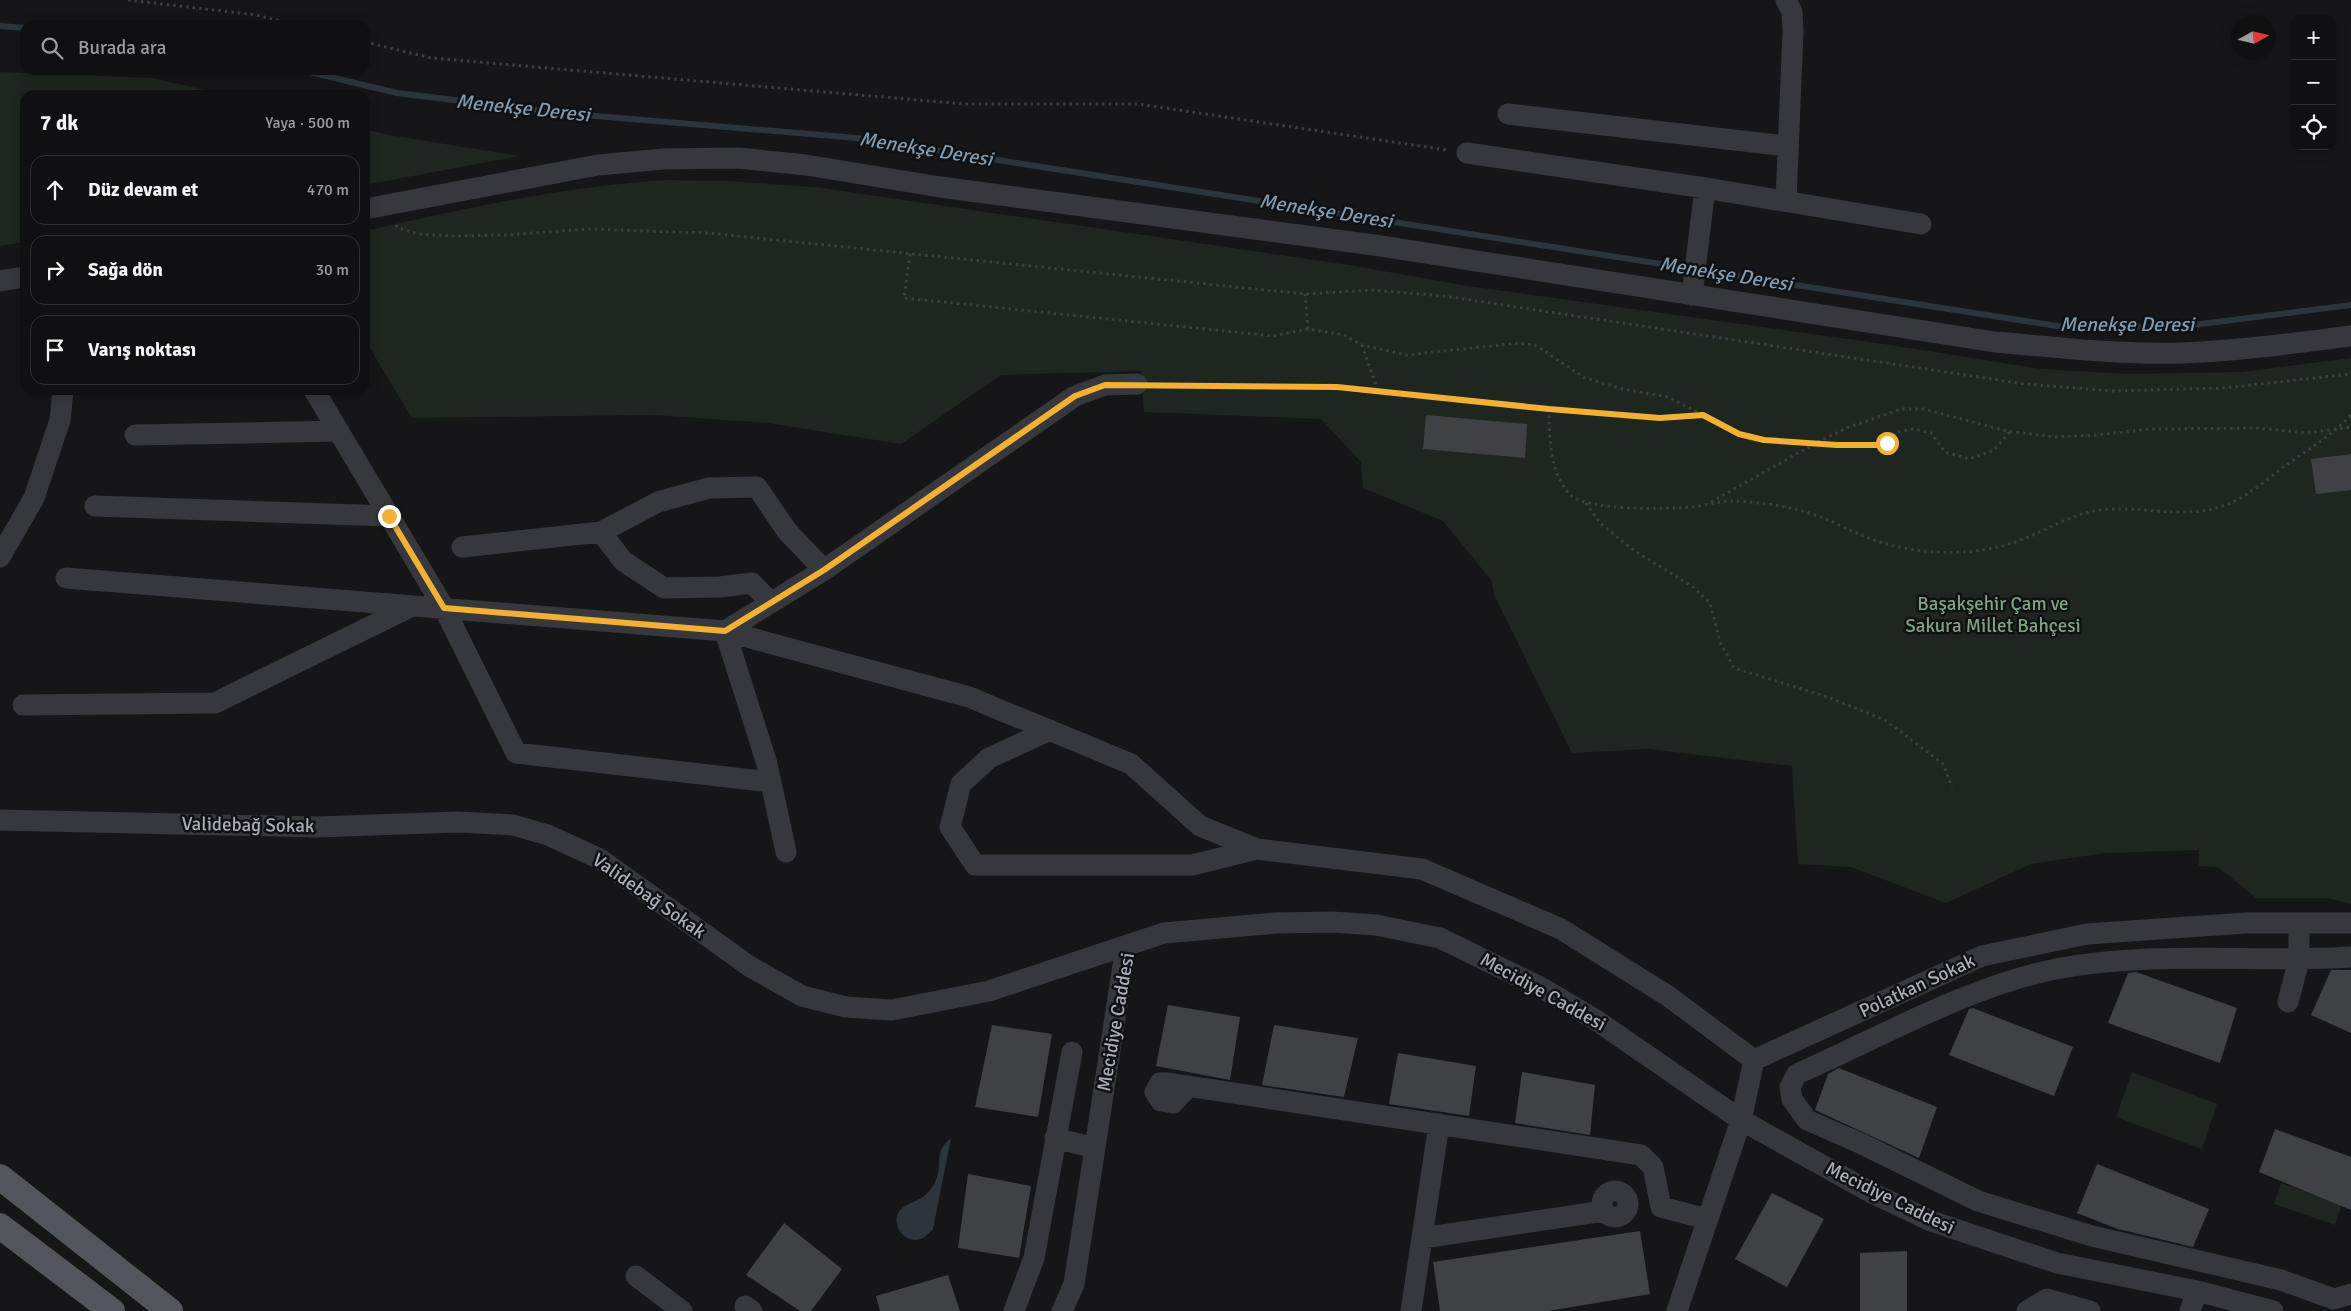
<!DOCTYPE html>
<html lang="tr">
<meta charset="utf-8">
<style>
:root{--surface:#101012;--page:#19191b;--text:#f1f3f6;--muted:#9c9d9f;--line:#303032}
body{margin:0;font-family:Signika,sans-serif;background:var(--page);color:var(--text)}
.controls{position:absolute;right:15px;top:15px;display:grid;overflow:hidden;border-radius:10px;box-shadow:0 2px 12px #0003}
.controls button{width:45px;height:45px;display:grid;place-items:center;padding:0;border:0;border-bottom:1px solid var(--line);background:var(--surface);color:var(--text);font:25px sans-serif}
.compass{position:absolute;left:2231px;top:15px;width:45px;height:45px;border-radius:50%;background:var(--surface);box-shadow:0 2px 12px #0003;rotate:82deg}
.stop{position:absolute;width:15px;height:15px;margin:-11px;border:4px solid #f2b134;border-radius:50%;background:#fff}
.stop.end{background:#f2b134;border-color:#fff;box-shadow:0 1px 5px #0008}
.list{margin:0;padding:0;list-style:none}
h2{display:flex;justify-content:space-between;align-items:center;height:65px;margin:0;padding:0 20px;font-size:21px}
h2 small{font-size:16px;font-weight:400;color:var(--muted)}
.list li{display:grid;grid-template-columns:32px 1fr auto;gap:15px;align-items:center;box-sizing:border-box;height:70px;margin:0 10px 10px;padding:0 10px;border:1px solid var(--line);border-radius:15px}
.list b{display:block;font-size:19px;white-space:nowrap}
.list em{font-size:16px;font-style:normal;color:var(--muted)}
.icon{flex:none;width:28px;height:28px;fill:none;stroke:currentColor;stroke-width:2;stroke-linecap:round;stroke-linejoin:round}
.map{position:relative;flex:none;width:2351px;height:1311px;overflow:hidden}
.search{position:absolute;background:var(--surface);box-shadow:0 2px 12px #0003;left:20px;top:20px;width:350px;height:55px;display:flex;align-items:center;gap:12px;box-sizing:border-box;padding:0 18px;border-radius:15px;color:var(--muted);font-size:19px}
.panel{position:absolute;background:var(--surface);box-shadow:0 2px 12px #0003;left:20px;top:90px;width:350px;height:305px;border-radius:15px}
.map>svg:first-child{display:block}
</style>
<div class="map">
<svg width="2351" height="1311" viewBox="0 0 2351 1311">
<rect width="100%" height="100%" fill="#161618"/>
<path fill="#1e261f" d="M 0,72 L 152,78 L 228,95 L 25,95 L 25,242 L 0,246 Z
M 365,129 L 389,135 L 520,156 L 365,185 Z
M 665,180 L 726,181 L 815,187 L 1349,265 L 1468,286 L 1884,344 L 2042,369 L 2129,374 L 2242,372 L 2351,358 L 2351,904 L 2327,898 L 2256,898 L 2218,867 L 2199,866 L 2199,850 L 2106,853 L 2031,864 L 1946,903 L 1851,867 L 1798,864 L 1792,766 L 1648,749 L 1572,753 L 1495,597 L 1491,580 L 1443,521 L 1363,488 L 1361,462 L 1321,419 L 1144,412 L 1141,371 L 1001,375 L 901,444 L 768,423 L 656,415 L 412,418 L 365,340 L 365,231 C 464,208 563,187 665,180 Z
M 2132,1072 L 2217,1104 L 2202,1149 L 2116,1117 Z
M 2281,1183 L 2342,1204 L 2335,1225 L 2274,1204 Z"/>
<path fill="#2c353c" d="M 951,1138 L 933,1229 L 924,1238 C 918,1240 912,1241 906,1237 C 901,1234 898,1229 897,1224 C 894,1204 913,1205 924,1196 C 929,1192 934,1186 936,1180 C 943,1163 933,1153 951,1138 Z"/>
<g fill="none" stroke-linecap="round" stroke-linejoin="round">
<path stroke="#2c353c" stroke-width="6" d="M 0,26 L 25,28
M 301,70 L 397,93 L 560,113 L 857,138 L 2070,328 L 2185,326 L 2351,305"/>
</g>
<path fill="#404145" d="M 1426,415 L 1527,424 L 1525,458 L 1423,449 Z
M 2351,454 L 2351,490 L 2316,494 L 2311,459 Z
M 2331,970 L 2351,970 L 2351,1033 L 2311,1015 Z
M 2136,972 L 2237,1008 L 2220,1063 L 2108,1023 L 2128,973 Z
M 1168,1005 L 1240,1017 L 1230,1080 L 1156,1066 Z
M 1973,1008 L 2073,1047 L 2054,1096 L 1949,1055 L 1969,1009 Z
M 992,1025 L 1052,1034 L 1038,1117 L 975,1107 Z
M 1274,1025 L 1358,1038 L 1344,1097 L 1262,1085 Z
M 1398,1053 L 1476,1066 L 1469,1116 L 1389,1104 Z
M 1839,1068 L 1937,1107 L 1919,1158 L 1815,1110 L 1828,1074 Z
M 1522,1072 L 1595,1085 L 1590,1135 L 1515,1123 Z
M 2275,1129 L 2351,1157 L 2351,1210 L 2259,1172 Z
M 2097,1164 L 2209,1209 L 2193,1247 L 2118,1229 L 2077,1213 Z
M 968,1174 L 1031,1186 L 1019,1258 L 958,1248 Z
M 1772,1193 L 1824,1219 L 1787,1287 L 1735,1259 Z
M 784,1223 L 842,1269 L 811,1311 L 800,1311 L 746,1275 Z
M 1640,1231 L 1650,1294 L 1548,1311 L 1440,1311 L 1433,1262 Z
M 1907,1251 L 1907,1311 L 1860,1311 L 1860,1253 Z
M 948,1275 L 960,1311 L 880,1311 L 876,1296 Z"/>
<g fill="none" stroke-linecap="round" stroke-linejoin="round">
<path stroke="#3d3f44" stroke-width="3" stroke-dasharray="2.5 4" stroke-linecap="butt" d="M 128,0 L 256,15 L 296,25
M 365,42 L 431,58 L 964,104 L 1138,104 L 1447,150
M 396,225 L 398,228 L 419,234 L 455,236 L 507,235 L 587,229 L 708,233 L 1305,294 L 1373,290 L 1444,296 L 2025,384 L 2113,391 L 2223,388 L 2351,374
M 910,254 L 904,298 L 1273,336 L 1308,329 L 1344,335 L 1362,345 L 1406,355 L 1519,343 L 1535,345 L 1585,378 L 1623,389 L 1668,397 L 1739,434 L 1764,440 L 1816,443 L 1849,427 L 1901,409 L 1923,409 L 2007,431 L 2054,437 L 2097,435 L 2150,429 L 2258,428 L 2308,433 L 2351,427
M 1305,294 L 1308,329
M 1362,345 L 1378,391
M 1157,385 L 1337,387 L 1549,409 L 1660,418 L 1702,415
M 1549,409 C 1549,436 1550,478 1572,496 C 1591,511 1665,509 1691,507 C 1704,506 1718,501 1732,501 C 1765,502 1801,508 1831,521 C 1856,533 1876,543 1904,548 C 1941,555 1983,554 2018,541 C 2046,531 2070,514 2100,510 C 2142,505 2188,521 2228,504 C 2250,495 2270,477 2289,463 C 2311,448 2333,434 2351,415
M 1711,502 L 1816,443 L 1876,445 L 1887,443 L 1896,432 L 1914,429 L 1931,433 L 1945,452 L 1969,459 L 1994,450 L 2010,432
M 1586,503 L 1600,523 L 1632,549 L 1693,587 L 1710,603 L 1720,642 L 1734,668 L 1828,697 L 1885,720 L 1943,764 L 1952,787"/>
<path stroke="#37383d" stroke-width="21" d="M 1786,0 L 1792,12 L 1793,32 L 1786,201
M 1508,114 L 1787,146
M 1467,153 L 1705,188 L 1921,224
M 365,209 L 598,165 L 663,159 L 738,158 L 806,165 L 940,187 L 1374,245 L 1995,342 C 2056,347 2119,355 2181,353 C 2238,351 2294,343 2351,336
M 0,281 L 25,277
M 1692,295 L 1705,188
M 314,390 L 444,608 L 516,753 L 771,782
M 135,435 L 339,431
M 95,506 L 389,516
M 601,532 L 623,561 L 664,588 L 720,587 L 752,583 L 771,603
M 462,547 L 601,532 L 658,502 L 709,488 L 757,487 L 787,531 L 824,570
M 0,557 L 34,498 L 60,420 L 63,390
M 66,578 L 725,631 L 969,697 L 1131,764 L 1200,826 L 1257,849 L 1422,869 L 1561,929 L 1668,996 L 1754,1060
M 23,705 L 215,703 L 412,606
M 1050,730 L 989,758 L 961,784 L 950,827 L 975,865 L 1192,865 L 1257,849
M 0,820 L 317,827 L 458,822 L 513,825 L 548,835 L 600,859 L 749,966 L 802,996 L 846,1007 L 892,1010 L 989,991 L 1164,933 L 1276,923 L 1332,922 L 1376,925 L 1440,938 L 1542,988 L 1596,1020 L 1741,1120 L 1872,1193 L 1931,1221 L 2057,1263 L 2197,1291 L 2273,1311
M 786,852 L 767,764 L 725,631 L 824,570 L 1075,396 L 1105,385 L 1137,384
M 2351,957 C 2253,963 2154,950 2056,969 C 1969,986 1879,1038 1797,1074 L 1790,1087 L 1792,1099 L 1807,1120 L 1862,1144 L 1978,1201 L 2092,1236 L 2281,1280 L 2334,1299 L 2351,1294
M 2288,1002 L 2299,960 L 2299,923
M 1189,1086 L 1173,1103 L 1161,1101 L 1155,1092 L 1160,1083 L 1167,1083 L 1641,1155 L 1653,1167 L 1661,1207 L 1707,1219
M 1055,1138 L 1095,1148
M1602 1204a13 13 0 1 1 26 0a13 13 0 1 1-26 0Z
M 1422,1238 L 1604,1211
M 636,1276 L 682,1311
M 745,1306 L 752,1311
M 1014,1311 L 1034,1258 L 1072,1052
M 1062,1311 L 1074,1284 L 1126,946
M 1411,1311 L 1439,1124
M 1677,1311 L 1741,1120 L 1754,1060 L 1982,956 L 2087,934 L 2246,923 L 2351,923
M 2027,1311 L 2047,1299 L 2090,1311
M 2190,1311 L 2197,1291"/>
<path stroke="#53555c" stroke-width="26" d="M 0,1177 L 170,1311
M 0,1226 L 112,1311"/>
</g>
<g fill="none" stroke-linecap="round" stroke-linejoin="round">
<path stroke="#f2b134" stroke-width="6" d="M 389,516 L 444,608 L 725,631 L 824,570 L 1075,396 L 1105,385 L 1337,387 L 1549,409 L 1660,418 L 1703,415 L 1739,434 L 1764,440 L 1837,445 L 1876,445 L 1887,443"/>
</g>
<g text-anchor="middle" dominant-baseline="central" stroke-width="5" stroke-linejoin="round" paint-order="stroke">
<g font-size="19" fill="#7fa381" stroke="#111113">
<text x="1993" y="604">Başakşehir Çam ve<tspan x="1993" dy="22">Sakura Millet Bahçesi</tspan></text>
</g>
<g font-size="19" fill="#a8adb8" stroke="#111113">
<text transform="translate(248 825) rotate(1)">Validebağ Sokak</text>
<text transform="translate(649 896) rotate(35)">Validebağ Sokak</text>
<text transform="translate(1917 986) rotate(-25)">Polatkan Sokak</text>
<text transform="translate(1543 992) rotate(29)">Mecidiye Caddesi</text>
<text transform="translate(1116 1022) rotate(-80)">Mecidiye Caddesi</text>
<text transform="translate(1890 1198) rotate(26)">Mecidiye Caddesi</text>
</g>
<g font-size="20" font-style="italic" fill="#7f9bb3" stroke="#111113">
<text transform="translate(523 108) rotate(6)">Menekşe Deresi</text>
<text transform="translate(926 149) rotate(9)">Menekşe Deresi</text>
<text transform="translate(1326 211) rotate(9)">Menekşe Deresi</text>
<text transform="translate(1726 274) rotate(9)">Menekşe Deresi</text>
<text x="2127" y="324">Menekşe Deresi</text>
</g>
</g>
</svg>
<div class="controls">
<button>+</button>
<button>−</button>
<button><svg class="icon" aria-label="locate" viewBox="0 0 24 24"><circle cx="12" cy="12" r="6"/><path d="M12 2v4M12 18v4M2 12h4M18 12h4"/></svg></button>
</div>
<svg class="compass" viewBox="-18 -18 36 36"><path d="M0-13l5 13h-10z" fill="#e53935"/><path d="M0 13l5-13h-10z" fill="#9c9d9f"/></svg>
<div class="stop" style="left:1887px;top:443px"></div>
<div class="stop end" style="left:389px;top:516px"></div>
<div class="search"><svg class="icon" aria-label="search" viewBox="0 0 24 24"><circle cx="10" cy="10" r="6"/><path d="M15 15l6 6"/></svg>Burada ara</div>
<section class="panel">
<h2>7 dk<small>Yaya · 500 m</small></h2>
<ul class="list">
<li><svg class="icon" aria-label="ahead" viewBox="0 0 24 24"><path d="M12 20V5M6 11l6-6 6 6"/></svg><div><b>Düz devam et</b></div><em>470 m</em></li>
<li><svg class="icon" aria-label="right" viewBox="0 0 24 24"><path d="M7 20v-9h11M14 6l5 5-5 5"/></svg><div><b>Sağa dön</b></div><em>30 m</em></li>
<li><svg class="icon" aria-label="arrive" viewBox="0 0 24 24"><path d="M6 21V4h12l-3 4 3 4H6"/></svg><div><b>Varış noktası</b></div></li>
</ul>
</section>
</div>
